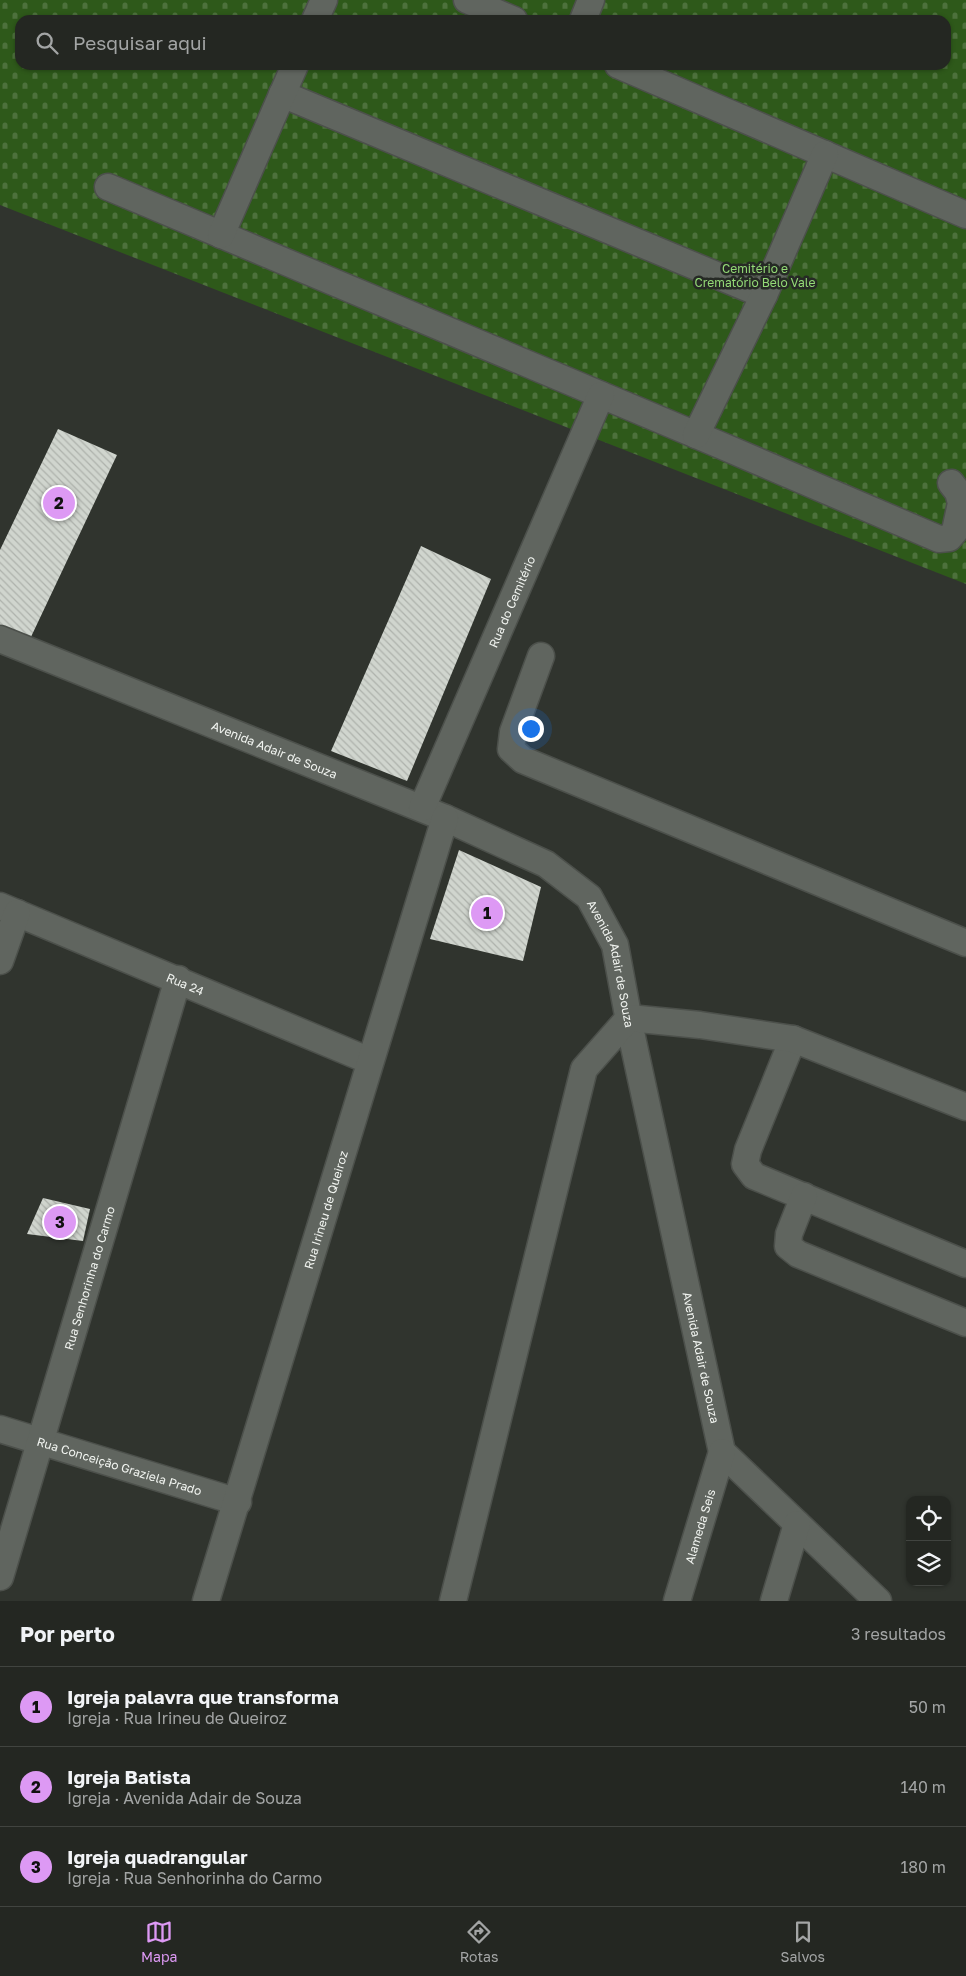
<!DOCTYPE html>
<html lang="pt">
<meta charset="utf-8">
<style>
:root{--surface:#242722;--page:#2c2f2a;--text:#f1f3f6;--muted:#a3a5a5;--line:#414440;--accent:#dd99f4}
body{margin:0;font-family:"Golos Text",sans-serif;background:var(--page);color:var(--text)}
.controls{position:absolute;right:15px;bottom:15px;display:grid;overflow:hidden;border-radius:10px;box-shadow:0 1px 4px #0004}
.controls button{width:45px;height:45px;display:grid;place-items:center;padding:0;border:0;border-bottom:1px solid var(--line);background:var(--surface);color:var(--text);font:25px sans-serif}
.you{position:absolute;left:530px;top:728px;width:18px;height:18px;margin:-12px;border:4px solid #fff;border-radius:50%;background:#1a73e8;box-shadow:0 0 0 8px #1a73e833}
.badge{display:grid;place-items:center;width:32px;height:32px;border-radius:50%;background:var(--accent);color:#111;font-size:16px;font-weight:700}
.pin{position:absolute;translate:-50% -50%;border:2px solid #fff;box-shadow:0 1px 5px #0006}
.list{margin:0;padding:0;list-style:none}
h2{display:flex;justify-content:space-between;align-items:center;height:65px;margin:0;padding:0 20px;font-size:21px}
h2 small{font-size:16px;font-weight:400;color:var(--muted)}
.list li{display:grid;grid-template-columns:32px 1fr auto;gap:15px;align-items:center;box-sizing:border-box;height:80px;padding:0 20px;border-top:1px solid var(--line)}
.list b{display:block;font-size:19px;white-space:nowrap}
.list p{margin:0;font-size:16px;white-space:nowrap;color:var(--muted)}
.list em{font-size:16px;font-style:normal;color:var(--muted)}
.icon{flex:none;width:28px;height:28px;fill:none;stroke:currentColor;stroke-width:2;stroke-linecap:round;stroke-linejoin:round}
.map{position:relative;flex:none;width:966px;height:1601px;overflow:hidden}
.search{position:absolute;background:var(--surface);box-shadow:0 1px 4px #0004;left:15px;right:15px;top:15px;height:55px;display:flex;align-items:center;gap:12px;box-sizing:border-box;padding:0 18px;border-radius:15px;color:var(--muted);font-size:19px}
.sheet{height:305px;background:var(--surface)}
nav{display:flex;justify-content:space-around;align-items:center;box-sizing:border-box;height:70px;border-top:1px solid var(--line);background:var(--surface);font-size:14px;color:var(--muted)}
nav a{display:grid;justify-items:center;gap:2px}
nav .on{color:var(--accent)}
.map>svg:first-child{display:block}
</style>
<div class="map">
<svg width="966" height="1601" viewBox="0 0 966 1601">
<defs>
<pattern id="cemetery-stones" width="16" height="16" patternUnits="userSpaceOnUse" patternTransform="scale(1.25)"><rect width="16" height="16" fill="#2e591a"/><path d="M2 7V4a2 2 0 0 1 4 0v3zM10 15v-3a2 2 0 0 1 4 0v3z" fill="#4d713c"/></pattern>
<pattern id="building-back-hatch" width="6" height="6" patternUnits="userSpaceOnUse" patternTransform="scale(1.25)"><rect width="6" height="6" fill="#d0d5ce"/><path d="M-1 5l2 2M0 0l6 6M5-1l2 2" fill="none" stroke="#aeb2ac"/></pattern>
</defs>
<rect width="100%" height="100%" fill="#30342e"/>
<path fill="url(#cemetery-stones)" fill-rule="evenodd" d="M 0,0 L 966,0 L 966,584 L 0,205 ZM 20,20 L 946,20 L 946,65 L 20,65 Z"/>
<path fill="url(#building-back-hatch)" d="M 58,429 L 117,455 L 30,639 L 0,626 L 0,550 Z
M 421,546 L 491,579 L 407,781 L 331,751 Z
M 459,850 L 541,887 L 523,961 L 430,939 Z
M 43,1198 L 90,1209 L 83,1241 L 27,1234 Z"/>
<g fill="none" stroke-linecap="round" stroke-linejoin="round">
<g stroke="#4c504b" stroke-width="29">
<g id="minor">
<path d="M 467,0 L 514,20"/>
<path d="M 315,20 L 324,0"/>
<path d="M 583,20 L 591,0"/>
<path d="M 618,65 L 966,215"/>
<path d="M 282,94 L 764,295"/>
<path d="M 108,187 L 720,445 L 939,539 L 949,538 L 955,531 L 961,503 L 958,492 L 951,483"/>
<path d="M 221,235 L 295,65"/>
<path d="M 696,435 L 764,295 L 825,154"/>
<path id="s1" d="M 0,639 L 445,818 L 546,864 L 589,897 L 615,945 L 632,1037 L 722,1452 L 878,1601"/>
<path d="M 541,656 L 513,732 L 511,749 L 523,760 L 966,943"/>
<path id="s2" d="M 422,808 L 601,395"/>
<path id="s3" d="M 0,906 L 370,1061"/>
<path d="M 0,961 L 17,913"/>
<path d="M 793,1039 L 748,1150 L 745,1164 L 754,1176 L 966,1264"/>
<path d="M 804,1196 L 789,1234 L 788,1246 L 798,1254 L 966,1323"/>
<path id="s4" d="M 0,1429 L 238,1502"/>
<path id="s5" d="M 0,1577 L 178,979"/>
<path id="s6" d="M 206,1601 L 445,818"/>
<path d="M 453,1601 L 584,1069 L 629,1018 L 700,1025 L 793,1039 L 966,1107"/>
<path id="s7" d="M 677,1601 L 722,1452"/>
<path d="M 774,1601 L 797,1524"/>
</g>
</g>
<use href="#minor" stroke="#60655f" stroke-width="26"/>
</g>
<g text-anchor="middle" dominant-baseline="central" stroke-width="5" stroke-linejoin="round" paint-order="stroke">
<g font-size="12" fill="#94db77" stroke="#262a25">
<text x="755" y="268">Cemitério e<tspan x="755" dy="14">Crematório Belo Vale</tspan></text>
</g>
<g font-size="12" fill="#f1f4f0" stroke="#262a25">
<text stroke="none"><textPath href="#s2" startOffset="225">Rua do Cemitério</textPath></text>
<text stroke="none"><textPath href="#s1" startOffset="296">Avenida Adair de Souza</textPath></text>
<text stroke="none"><textPath href="#s1" startOffset="716">Avenida Adair de Souza</textPath></text>
<text stroke="none"><textPath href="#s3" startOffset="201">Rua 24</textPath></text>
<text stroke="none"><textPath href="#s6" startOffset="409">Rua Irineu de Queiroz</textPath></text>
<text stroke="none"><textPath href="#s5" startOffset="312">Rua Senhorinha do Carmo</textPath></text>
<text stroke="none"><textPath href="#s1" startOffset="1121">Avenida Adair de Souza</textPath></text>
<text stroke="none"><textPath href="#s4" startOffset="125">Rua Conceição Graziela Prado</textPath></text>
<text stroke="none"><textPath href="#s7" startOffset="78">Alameda Seis</textPath></text>
</g>
</g>
</svg>
<div class="controls">
<button><svg class="icon" aria-label="locate" viewBox="0 0 24 24"><circle cx="12" cy="12" r="6"/><path d="M12 2v4M12 18v4M2 12h4M18 12h4"/></svg></button>
<button><svg class="icon" aria-label="layers" viewBox="0 0 24 24"><path d="M12 4l9 5-9 5-9-5zM3 14l9 5 9-5"/></svg></button>
</div>
<div class="you"></div>
<div class="pin badge" style="left:487px;top:913px">1</div>
<div class="pin badge" style="left:59px;top:503px">2</div>
<div class="pin badge" style="left:60px;top:1222px">3</div>
<div class="search"><svg class="icon" aria-label="search" viewBox="0 0 24 24"><circle cx="10" cy="10" r="6"/><path d="M15 15l6 6"/></svg>Pesquisar aqui</div>
</div>
<section class="sheet">
<h2>Por perto<small>3 resultados</small></h2>
<ul class="list">
<li><span class="badge">1</span><div><b>Igreja palavra que transforma</b><p>Igreja · Rua Irineu de Queiroz</p></div><em>50 m</em></li>
<li><span class="badge">2</span><div><b>Igreja Batista</b><p>Igreja · Avenida Adair de Souza</p></div><em>140 m</em></li>
<li><span class="badge">3</span><div><b>Igreja quadrangular</b><p>Igreja · Rua Senhorinha do Carmo</p></div><em>180 m</em></li>
</ul>
</section>
<nav>
<a class="on"><svg class="icon" aria-label="map" viewBox="0 0 24 24"><path d="M3 6l6-2 6 2 6-2v14l-6 2-6-2-6 2zM9 4v14M15 6v14"/></svg>Mapa</a>
<a><svg class="icon" aria-label="directions" viewBox="0 0 24 24"><path d="M12 3l9 9-9 9-9-9zM9 14v-3h6M13 9l2 2-2 2"/></svg>Rotas</a>
<a><svg class="icon" aria-label="saved" viewBox="0 0 24 24"><path d="M7 4h10v16l-5-4-5 4z"/></svg>Salvos</a>
</nav>
